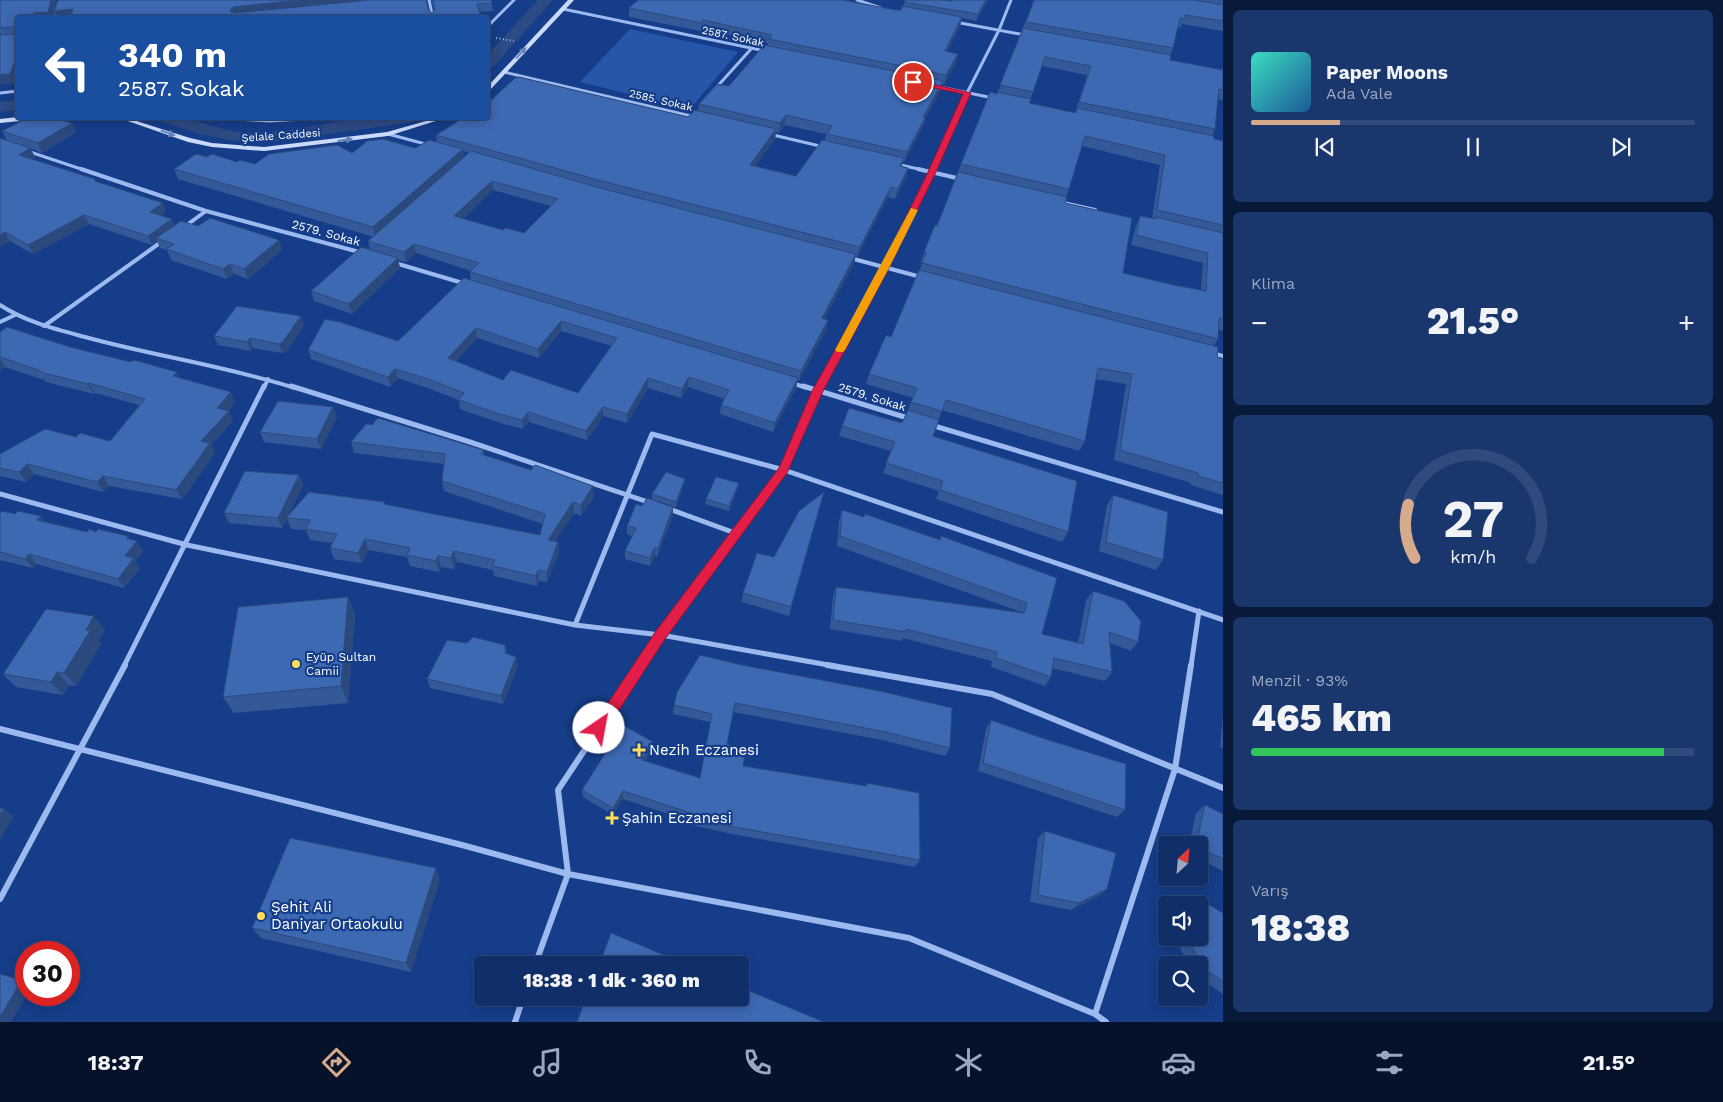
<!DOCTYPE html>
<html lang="tr">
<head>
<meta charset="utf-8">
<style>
	:root { --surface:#102e67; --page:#19366d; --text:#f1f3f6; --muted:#9ca8c0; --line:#304a7b; --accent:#d6ab8b }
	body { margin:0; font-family:"Work Sans",sans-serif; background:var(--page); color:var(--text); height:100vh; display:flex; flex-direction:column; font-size:19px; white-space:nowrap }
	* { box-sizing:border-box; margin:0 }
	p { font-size:16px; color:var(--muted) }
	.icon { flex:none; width:28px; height:28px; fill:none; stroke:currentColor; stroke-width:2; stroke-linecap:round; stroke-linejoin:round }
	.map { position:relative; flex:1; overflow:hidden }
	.details { display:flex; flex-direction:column; gap:10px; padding:10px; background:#091939; width:500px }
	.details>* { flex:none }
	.top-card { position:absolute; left:15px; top:15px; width:475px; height:105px; border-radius:5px; box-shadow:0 2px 12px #0003,0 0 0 1px var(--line); background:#1a4fa0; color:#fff; overflow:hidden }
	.needle { width:32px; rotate:26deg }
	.controls { position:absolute; left:1158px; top:836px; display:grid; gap:10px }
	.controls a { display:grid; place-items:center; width:50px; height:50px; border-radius:5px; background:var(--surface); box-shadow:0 2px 12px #0003,0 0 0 1px var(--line); font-size:25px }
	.speed { position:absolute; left:15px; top:941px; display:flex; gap:10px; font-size:25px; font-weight:700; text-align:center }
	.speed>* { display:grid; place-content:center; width:65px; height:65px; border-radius:50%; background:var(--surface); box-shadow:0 2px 12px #0003,0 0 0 1px var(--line); line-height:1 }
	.speed .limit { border:8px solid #d22; background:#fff; color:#111 }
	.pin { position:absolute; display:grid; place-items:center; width:42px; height:42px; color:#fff; margin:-21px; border:2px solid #fff; border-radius:50%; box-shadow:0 1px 5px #0007 }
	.me { position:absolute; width:55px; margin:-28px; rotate:33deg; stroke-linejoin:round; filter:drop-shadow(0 0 4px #0008) }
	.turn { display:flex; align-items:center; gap:18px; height:105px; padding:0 20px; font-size:22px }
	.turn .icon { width:65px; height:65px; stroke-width:2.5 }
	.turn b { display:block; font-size:35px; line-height:42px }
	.big { font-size:38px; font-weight:800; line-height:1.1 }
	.details .card { flex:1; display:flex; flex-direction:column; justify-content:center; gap:8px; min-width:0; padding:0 18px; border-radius:8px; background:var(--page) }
	.details .dial { align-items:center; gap:0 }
	.dial svg { height:130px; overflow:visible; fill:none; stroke:var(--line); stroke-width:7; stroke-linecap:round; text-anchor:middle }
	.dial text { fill:var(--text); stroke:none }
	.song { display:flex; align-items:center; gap:15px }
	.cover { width:60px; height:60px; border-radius:8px; background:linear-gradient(135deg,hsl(170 70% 55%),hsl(210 70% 35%)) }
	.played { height:5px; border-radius:2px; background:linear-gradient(90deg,var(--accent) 20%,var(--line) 20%) }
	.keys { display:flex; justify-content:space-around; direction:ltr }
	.heat { display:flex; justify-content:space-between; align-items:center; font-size:28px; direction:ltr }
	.charge { height:8px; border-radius:4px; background:linear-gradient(90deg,#34c759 93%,var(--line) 0) }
	.trip { position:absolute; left:474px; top:956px; width:275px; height:50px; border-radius:5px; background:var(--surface); box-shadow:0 2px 12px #0003,0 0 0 1px var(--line); font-weight:800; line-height:50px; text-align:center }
	.tabs { display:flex; height:80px; justify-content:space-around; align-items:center; background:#061229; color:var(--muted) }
	.tabs .icon { width:35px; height:35px }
	.tabs .active { color:var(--accent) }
	.tabs b { font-size:22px; color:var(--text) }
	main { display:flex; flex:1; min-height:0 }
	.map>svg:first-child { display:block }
	.green { fill:#2756a8 }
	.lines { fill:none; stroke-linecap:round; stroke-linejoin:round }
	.canal { fill:#2c4a83; fill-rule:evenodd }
	.path { stroke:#9cbaef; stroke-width:2; stroke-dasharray:1 2.5; stroke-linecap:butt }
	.street-far3 { stroke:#9cbaef; stroke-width:3 }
	.street-far2 { stroke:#9cbaef; stroke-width:4 }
	.street-far1 { stroke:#9cbaef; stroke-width:5 }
	.street { stroke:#9cbaef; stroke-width:6 }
	.secondary { fill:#c9dafb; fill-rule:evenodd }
	.wall { fill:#345999; fill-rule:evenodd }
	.shaded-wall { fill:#2b497d }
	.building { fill:#3d68b2; stroke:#2b497d; fill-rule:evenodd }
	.oneway { fill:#6684bc }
	.route { fill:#e11d48; stroke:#92132f }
	.slow { fill:#f59e0b }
	.poi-dot { fill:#ffde5a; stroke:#153d89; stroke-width:2 }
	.labels { text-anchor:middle; stroke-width:4.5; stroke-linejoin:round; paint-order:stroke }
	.far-street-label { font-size:11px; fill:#fff; stroke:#153d89 }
	.street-label { font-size:12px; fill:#fff; stroke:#153d89 }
	.poi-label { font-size:12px; fill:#fff; stroke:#153d89; text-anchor:start }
	.near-poi-label { font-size:15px; fill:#fff; stroke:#153d89; text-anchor:start }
</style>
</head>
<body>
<main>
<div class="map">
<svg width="1223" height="1022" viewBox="0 0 1223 1022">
	<rect width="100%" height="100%" fill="#153d89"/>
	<path class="green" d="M630 29 738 52 690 109 580 82Z"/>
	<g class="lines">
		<path class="canal" d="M538 0H553L494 66 488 68V54Z
			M18 100V110L0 112V102Z
			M161 118C188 114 212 129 239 132 298 137 356 110 414 118L412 122 406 123 279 141 239 142 200 134 163 122Z"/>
		<path class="path" d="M496 38 514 41"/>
		<path class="street-far3" d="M429 0 433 18
			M857 0 881 8
			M563 9 765 51
			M54 18 60 0
			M955 22 1025 35
			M488 26 514 0
			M504 72 695 117
			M935 86 993 98
			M715 89 751 49
			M0 93 18 91
			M224 118 269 121 321 118
			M388 134 429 145
			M769 134 824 147
			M27 151 84 170
			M896 164 923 170
			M933 170 967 93 999 30 1011 0"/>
		<path class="street-far2" d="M81 169 206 211 363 253
			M918 169 961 179
			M1059 202 1095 210
			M184 227 206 211
			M850 258 921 277
			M395 263 466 284
			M0 305C26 322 55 329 85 337 154 356 226 366 295 388
			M0 322 15 315
			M44 326 164 240
			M1213 353 1223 356
			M792 383 807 388
			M264 388 268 379
			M820 388 885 268 933 169"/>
		<path class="street-far1" d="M291 386 470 442 651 503
			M803 386 911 419
			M931 425 1223 512
			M0 494 187 545 575 625 661 635 834 666
			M669 509 735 533
			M575 625 652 434 784 470 1223 620
			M124 666 264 386
			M640 666 661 635 784 470 821 386
			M1191 666 1199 611"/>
		<path class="street" d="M827 665 992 694 1223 788
			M0 729 462 845 568 874 909 938 1095 1014 1106 1022
			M0 899 125 665
			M535 965 568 874 558 790 641 665
			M1095 1014 1175 769 1191 665
			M515 1022 523 998"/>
		<path class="secondary" d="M568 0H574L490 90 488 91V86Z
			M18 117 33 118 30 120 0 123V119Z
			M119 118H127L190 138 212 143 264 147 387 132 437 118H445L388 136 264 151 212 147 188 142Z"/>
	</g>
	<path class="wall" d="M0 0H56L52 18H18V73L14 83 0 84Z
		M431 0H491L493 11 479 12 481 18H56L54 11H429L432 13 434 10Z
		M905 0 952 1 988 0 976 21 962 18 960 26 947 52 956 63 944 84H942L941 90 925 118 923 127 904 162H903L902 166 908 168 906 178 895 199 888 197 857 257 855 256 854 264 824 319 828 320 826 330 799 381 797 380 796 388 773 432 720 414 721 405 725 399 688 387 681 398 648 388 627 423 603 416 587 440 529 422 523 429 500 423 460 409 459 400 430 389 398 378 390 387 311 359 308 350 398 341 471 281 470 272 471 271 416 253 406 262 398 260 400 268 352 314 314 301 311 291 370 250 368 241 374 237 178 179 174 169 207 157 255 164 352 153 415 148 437 142 436 135 688 117 698 111 699 104 729 86 768 46V43L702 29 701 31 629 17V8L901 10 903 7ZM785 125 826 134 825 140 796 176 755 166 775 139 776 132 779 133ZM463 151 469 153 464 158ZM493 190 551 206 524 233 503 230 463 219ZM561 331 612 346 578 393 503 380 456 361 477 338 539 358Z
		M1034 0H1223V31L1182 24 1180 28 1177 27 1173 48 1170 55V60L1223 70V100L1218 99 1215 129 1212 136 1214 139 1223 141V331L1218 329V339L1214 346 1217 357 1223 359V495L1191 485V483L1114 460 1126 384 1096 379 1085 441 1079 451 942 410 933 436 1068 532 1062 542 936 499 939 491 883 473 891 451 839 436 842 426 902 423 908 410 913 398 866 384 869 374 891 337 920 270 922 263 921 262 924 252 937 226 961 164 998 92ZM1042 66 1087 75 1075 113 1029 103ZM1082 146 1160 165 1152 219 1140 216 1136 226 1131 245 1203 263 1201 290 1174 285 1123 273 1065 203 1066 196 1069 189Z
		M2 131 76 132 42 153 30 148 35 157 32 159 96 182 166 212 162 215 175 225 198 226 279 240 282 250 248 279 234 274 227 279 171 260 167 250 160 248 157 241 152 245 89 224 33 254 10 241 0 247 7 141Z
		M301 316 304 325 286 352 282 353 253 348 251 351 218 345 214 336Z
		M0 332 70 347 131 362 177 372 179 378 235 402 228 411H229L233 421 211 445 215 453 182 499 109 486 103 492 34 474 26 482 0 476V454L76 437 110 441 139 405 95 393 94 394 46 382 44 380 5 367 0 371Z
		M333 407 337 417 321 449 264 442 260 432Z
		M372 425 484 450V455L594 497 581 516 574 513 555 541 558 542 559 553 547 582 539 581 537 586 494 576 493 570 457 562 454 569 441 567 439 572 410 566 407 557 368 550 362 563 334 559 330 548 332 543 310 540 306 530 291 529 287 519 282 528 229 523 224 513 299 475 303 485 288 516 385 502V505L540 535 543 524 444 491 442 481 444 464 354 453 351 442Z
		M685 479 684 484 676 507 652 499V494Z
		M739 483 738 488 729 511 705 504 706 499Z
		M824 492 789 616 742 602 743 593 774 557Z
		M1113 495 1163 560 1156 570 1099 551 1107 505Z
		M842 510 939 540 1057 578 1042 634 1078 643 1086 600 1093 591 1138 642 1131 651 1110 643 1112 672 1105 681 1052 668 1051 677 1045 686 991 667 992 661 903 638 902 641 830 629 833 596 836 587 1021 613V612L837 546 839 520Z
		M0 513 46 522 87 532 130 539 143 551 135 561 140 568 124 588 36 564 33 568 0 560Z
		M673 516 657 557 655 555 650 566 625 559V551L632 536 627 534V526Z
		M348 597 355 615 348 703 234 713 223 697Z
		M105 630 98 641 101 644 76 686 69 685 63 695 16 687 3 674Z
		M505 645 507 654 516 657 518 666 503 704 430 688 427 679Z
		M700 655 950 748 945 756 882 740 733 712 727 744 743 766 866 786 867 783 920 860 915 867 732 834 692 825 693 822 623 799 613 815 583 797 582 790 652 750 645 762 700 778 710 722 673 714 674 705Z
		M1223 715V748L1220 747Z
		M991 720 1125 810 1117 817 978 771 986 729Z
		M1205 805 1223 814V871L1199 859V845H1189L1196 813Z
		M1045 831 1107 889 1099 896 1071 910 1030 902 1038 838Z
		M440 879 411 972 261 938 252 928Z
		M1197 898 1223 913V994L1199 978V965H1188L1176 939V938H1199V905H1187Z"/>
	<path class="shaded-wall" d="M51 0H56L52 18H32L34 13Z
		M300 0H382L236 15 230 11 233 7Z
		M986 0H988L976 21 978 14Z
		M73 9 76 17 56 18 54 11Z
		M962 17 960 26 943 60 945 51Z
		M18 53V73L14 83 0 84V75Z
		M958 54 956 63 944 84 946 75Z
		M943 81 941 90 921 127 923 117Z
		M786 115 785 125 779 133 780 123Z
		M925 118 923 127 904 162 907 152Z
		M72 123 76 132 42 153 38 143Z
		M776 129 775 139 749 175 750 165Z
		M30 148 35 157 24 164 19 155Z
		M463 149 464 159 375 237 373 227Z
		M908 168 906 178 895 199 898 189Z
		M492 181 493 190 455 226 454 216Z
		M891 187 888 197 857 257 860 247Z
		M163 203 166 212 154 221 150 212Z
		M84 215 89 224 33 254 28 245Z
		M172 219 176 228 156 238 157 241 152 245 148 236Z
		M5 232 10 241 0 247V235Z
		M279 240 282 250 248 279 244 269Z
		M414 244 416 253 406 262 404 252Z
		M856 254 854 264 820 328 822 318Z
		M398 258 400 268 352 314 349 304Z
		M230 264 234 274 227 279 223 269Z
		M301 316 304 325 286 352 282 353 279 344Z
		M828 320 826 330 799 381 801 371Z
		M561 321V331L539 358 538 349Z
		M476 328 477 338 450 367 448 358Z
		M250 338 253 348 251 351 247 342Z
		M0 359 5 367 0 371Z
		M395 369 398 378 390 387 388 377Z
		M177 372 181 382 173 376Z
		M689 377 688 387 681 398 682 389Z
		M648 378V388L627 423V414Z
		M798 378 796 388 773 432 775 423Z
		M89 383 95 393 94 394 88 384Z
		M231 392 235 402 221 418 217 408Z
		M333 407 337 417 321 449 317 439Z
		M603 407V416L587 440 586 431Z
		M229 411 233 421 211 445 215 453 182 499 176 490 201 441Z
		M528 412 529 422 523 429 522 420Z
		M27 464 34 474 26 482 19 472Z
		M299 475 303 485 282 528 278 518Z
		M103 476 109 486 103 492 97 482Z
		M685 479 684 484 676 507V502Z
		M739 483 738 488 729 511V506Z
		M593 486 594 497 581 516V505Z
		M573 502 574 513 549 550 548 540Z
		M673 507V516L657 557 658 549Z
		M41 516 48 526 37 520Z
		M128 536 134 545 137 541 143 551 135 561 140 568 124 588 118 579 125 556 126 538Z
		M365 539 368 550 362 563 358 553Z
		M558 542 559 553 547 582V572Z
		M655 547V555L650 566V558Z
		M454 551 457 562 454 569 451 558Z
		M29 554 36 564 33 568 25 559Z
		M438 556 441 567 439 572 436 561Z
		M538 570 539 581 537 586 536 576Z
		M348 597 355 615 348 703 341 686Z
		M94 616 105 630 98 641 101 644 76 686 64 673 86 630Z
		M516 657 518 666 503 704 501 696Z
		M57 672 69 685 63 695 51 682Z
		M653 742 652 750 641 768 642 760Z
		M623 791V799L613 815V808Z
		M4 809 14 816 0 840V816Z
		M436 868 440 879 411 972 406 963Z
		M1107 889 1099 896 1071 910 1079 903Z
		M22 980 26 983V995H27L11 1022H0V1017Z"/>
	<path class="building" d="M0 0H51L48 12 34 13 32 18H18V31L14 27 0 28Z
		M58 0H300L233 7 230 11 234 13 370 0H426L429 11 432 13 435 9 433 0H491L492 3 477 4 481 18H70L73 9 54 11Z
		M638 0H843L896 10H901L902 6 962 17 945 51 958 54 946 75 769 39 772 35 703 20 702 23 629 8Z
		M905 0H941L952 1 953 0H986L978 14 904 2Z
		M1034 0H1194L1223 5V21L1185 15 1184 19 1180 18 1173 48 1026 22Z
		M1023 28 1171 55 1170 60 1223 70V90L1219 89 1215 129 1079 102 1091 66 1045 57 1033 92 1000 85Z
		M18 31V53L10 74 0 75V35L14 34Z
		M764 45 943 81 923 117 925 118 907 152 827 134 832 126 786 115 780 123 699 104 717 84 729 86Z
		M519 77 688 117 694 110 776 129 750 165 796 176 822 140 904 158 900 166 908 168 898 189 891 187 860 247 602 181 436 135 463 118H488V103L515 78Z
		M990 92 997 94V92L1031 99 1029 103 1076 113 1077 108 1214 136V139L1223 141V225L1157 210 1165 155 1085 136 1069 189 961 164Z
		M27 118H54L72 123 38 143 2 131Z
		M0 138 30 148 19 155 95 179V181L163 203 150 212 172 219 148 236 84 215 28 245 5 232 0 235Z
		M383 139 415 148 429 140 463 149 373 227 174 169 196 154 207 157 212 154 237 162 240 160 255 164 269 154 337 145 352 153 367 141Z
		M471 151 600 188 856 254 822 318 828 320 801 371 470 272 479 263 414 244 404 252 368 241ZM492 181 558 199 524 233 506 228 503 230 454 216Z
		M958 172 1067 197 1065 203 1132 218 1123 273 1174 285 1206 291 1208 253 1136 235 1140 216 1156 219V217L1223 233V319L1219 318 1218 339 922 263 926 253 924 252 935 225 937 226Z
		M210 218 279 240 244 269 230 264 223 269 166 249 174 244 156 238 181 221 198 226Z
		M361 247 398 258 349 304 311 291Z
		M919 270 1218 347 1217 357 1223 359V483L1198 476V473L1120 450 1132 374 1098 368 1085 441 946 400 942 411 911 402 917 388 869 374 886 335 891 337Z
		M464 278 798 378 775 423 721 405 729 390 689 377 682 389 648 378 627 414 603 407 586 431 528 412 522 420 499 414 459 400 464 393 428 379 395 369 388 377 308 350 325 319 340 322 398 341ZM561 321 617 338 578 393 511 370 503 380 448 358 476 328 538 349Z
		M237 306 301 316 282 343 279 344 250 338 247 342 214 336Z
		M7 327 70 347 131 362 134 360 177 372 173 376 231 392 217 408 229 411 201 441 210 443 176 490 103 476 97 482 27 464 19 472 0 468V454L45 429 76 437 80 433 110 441 145 399 89 383 88 384 40 372 41 371 0 357V332Z
		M278 401 333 407 317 439 260 432Z
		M849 408 902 423 908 410 939 420 933 436 1077 481 1068 532 940 490 943 481 886 463 895 442 842 426Z
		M378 418 484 450 481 454 531 470 535 465 593 486 581 505 573 502 548 540 558 542 547 572 538 570 536 576 493 566 495 560 454 551 451 558 438 556 436 561 407 555 410 548 365 539 358 553 330 548 337 534 306 529 310 520 286 518 309 492 385 502 384 504 540 535 545 514 442 481 445 454 351 442 366 424 372 425Z
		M245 471 299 475 278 518 224 513Z
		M666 472 685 479 676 502 652 494Z
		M716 477 739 483 729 506 706 499Z
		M824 492 791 607 743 593 757 553 774 557 799 511Z
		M1113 495 1168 512 1163 560 1106 542Z
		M647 498 673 507 658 549 655 547 650 558 625 551 636 528 627 526 636 504 642 506Z
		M842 510 864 517 865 514 940 540 941 536 1057 578 1042 634 1083 644 1093 591 1124 601 1141 621 1138 642 1109 632 1112 672 1054 658 1051 677 996 658 997 652 906 629V632L833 620 836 587 1024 613 1027 603 840 536Z
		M2 511 15 514 18 511 41 516 37 520 87 532 89 529 96 532 98 529 128 536 126 538 137 541 125 556 134 558 118 579 29 554 25 559 0 552V513Z
		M348 597 341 686 223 697 238 607Z
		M46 609 94 616 86 630 90 631 64 673 57 672 51 682 3 674Z
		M473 637 505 645V653L516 657 501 696 427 679 447 640 467 643Z
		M700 655 742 665 880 691 952 708 950 748 886 732 735 703 727 744 746 748 743 766 867 786V783L919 793 920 860 734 827 693 818 694 814 623 791 613 808 582 790 623 725 653 742 642 760 700 778 712 714 674 705 677 692Z
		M991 720 1042 738 1126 764 1125 810 983 763Z
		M1205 805 1223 814V859L1199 847V845H1196Z
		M0 808 4 809 0 816Z
		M1045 831 1116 853 1107 889 1079 903 1038 895Z
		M290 838 436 868 406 963 252 928Z
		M1197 898 1223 913V981L1202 968 1188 938H1199V905H1195Z
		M611 933 688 965H599Z
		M0 974 22 980 0 1017Z
		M740 987 824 1022H577L586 998H740Z"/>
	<defs><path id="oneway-solid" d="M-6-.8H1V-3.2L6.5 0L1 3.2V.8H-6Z" transform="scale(1.25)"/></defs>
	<g class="oneway">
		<use href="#oneway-solid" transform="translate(521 53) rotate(-48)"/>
		<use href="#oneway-solid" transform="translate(168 133) rotate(19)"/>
		<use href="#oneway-solid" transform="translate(345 140) rotate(-8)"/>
	</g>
	<path class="route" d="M913 80 971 93 936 172 889 268 823 391 787 473 665 639 604 733 599 734 594 733 592 728 594 724 656 631 779 468 812 391 881 268 928 172 963 94 911 83 910 82Z"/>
	<path class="slow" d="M911 208 918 210 889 268 845 350 843 352H837L835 350Z"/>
	<g class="poi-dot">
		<circle cx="296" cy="664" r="5"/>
		<path d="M636.5 742.5h5v5h5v5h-5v5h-5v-5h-5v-5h5z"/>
		<path d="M609.5 810.5h5v5h5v5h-5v5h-5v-5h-5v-5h5z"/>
		<circle cx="261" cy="916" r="5"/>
	</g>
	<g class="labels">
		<g class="far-street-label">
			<text transform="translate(733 36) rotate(12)" y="4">2587. Sokak</text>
			<text transform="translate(661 100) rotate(13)" y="4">2585. Sokak</text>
			<text transform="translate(281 135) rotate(-4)" y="4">Şelale Caddesi</text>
		</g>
		<g class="street-label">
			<text transform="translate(326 233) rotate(15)" y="4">2579. Sokak</text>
			<text transform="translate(872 397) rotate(17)" y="4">2579. Sokak</text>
		</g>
		<g class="poi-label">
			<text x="306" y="661">Eyüp Sultan<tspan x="306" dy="14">Camii</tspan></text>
		</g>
		<g class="near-poi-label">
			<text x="649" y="755">Nezih Eczanesi</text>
			<text x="622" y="823">Şahin Eczanesi</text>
			<text x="271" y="912">Şehit Ali<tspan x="271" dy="17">Daniyar Ortaokulu</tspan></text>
		</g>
	</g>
</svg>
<div class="controls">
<a><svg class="needle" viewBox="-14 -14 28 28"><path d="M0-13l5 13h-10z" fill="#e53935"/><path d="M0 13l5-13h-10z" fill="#9ca8c0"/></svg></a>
<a><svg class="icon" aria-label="sound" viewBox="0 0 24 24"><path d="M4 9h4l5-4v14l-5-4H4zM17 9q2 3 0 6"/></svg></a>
<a><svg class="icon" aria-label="search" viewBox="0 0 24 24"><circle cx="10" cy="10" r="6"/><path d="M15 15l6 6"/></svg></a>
</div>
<div class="speed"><div class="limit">30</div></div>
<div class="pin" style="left:913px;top:82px;background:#d93025"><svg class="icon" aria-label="arrive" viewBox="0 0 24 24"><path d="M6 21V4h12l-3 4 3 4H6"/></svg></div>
<svg class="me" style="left:599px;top:728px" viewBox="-20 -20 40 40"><circle r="19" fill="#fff"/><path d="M0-13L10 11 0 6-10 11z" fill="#e11d48"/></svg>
<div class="trip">18:38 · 1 dk · 360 m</div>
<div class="top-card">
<div class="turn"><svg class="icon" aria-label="left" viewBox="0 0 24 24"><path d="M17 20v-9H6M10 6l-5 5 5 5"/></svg><div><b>340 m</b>2587. Sokak</div></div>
</div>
</div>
<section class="details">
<div class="card">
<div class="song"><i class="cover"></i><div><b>Paper Moons</b><p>Ada Vale</p></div></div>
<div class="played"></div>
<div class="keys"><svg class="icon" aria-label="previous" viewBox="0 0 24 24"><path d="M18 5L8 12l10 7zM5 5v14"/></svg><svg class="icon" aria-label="pause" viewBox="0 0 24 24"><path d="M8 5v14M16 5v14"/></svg><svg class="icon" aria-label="next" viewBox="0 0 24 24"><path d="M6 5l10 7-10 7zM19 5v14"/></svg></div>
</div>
<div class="card"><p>Klima</p>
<div class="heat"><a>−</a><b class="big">21.5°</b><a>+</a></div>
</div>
<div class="card dial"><svg viewBox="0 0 100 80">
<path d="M14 69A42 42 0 1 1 86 69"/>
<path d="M14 69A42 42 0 0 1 10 36" stroke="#d6ab8b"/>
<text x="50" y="56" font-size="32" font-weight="700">27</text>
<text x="50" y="72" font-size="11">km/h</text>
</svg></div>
<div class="card"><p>Menzil · 93%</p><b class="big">465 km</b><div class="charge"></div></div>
<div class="card"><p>Varış</p><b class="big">18:38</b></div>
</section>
</main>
<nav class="tabs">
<b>18:37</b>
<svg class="icon active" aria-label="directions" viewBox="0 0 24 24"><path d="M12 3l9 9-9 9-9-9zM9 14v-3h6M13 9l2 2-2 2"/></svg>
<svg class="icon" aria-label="music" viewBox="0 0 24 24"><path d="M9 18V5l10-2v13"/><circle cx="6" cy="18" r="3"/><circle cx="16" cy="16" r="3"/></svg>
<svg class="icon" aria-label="phone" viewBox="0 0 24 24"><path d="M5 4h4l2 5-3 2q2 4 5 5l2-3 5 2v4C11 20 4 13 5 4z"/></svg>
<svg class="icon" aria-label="climate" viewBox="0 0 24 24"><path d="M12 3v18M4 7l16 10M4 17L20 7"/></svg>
<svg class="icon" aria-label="car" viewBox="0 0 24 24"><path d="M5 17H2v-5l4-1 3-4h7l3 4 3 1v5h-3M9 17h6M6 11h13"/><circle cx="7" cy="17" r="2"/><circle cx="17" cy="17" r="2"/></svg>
<svg class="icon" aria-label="filters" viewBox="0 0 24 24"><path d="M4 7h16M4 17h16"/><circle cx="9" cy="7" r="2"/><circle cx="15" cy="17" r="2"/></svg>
<b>21.5°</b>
</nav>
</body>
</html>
